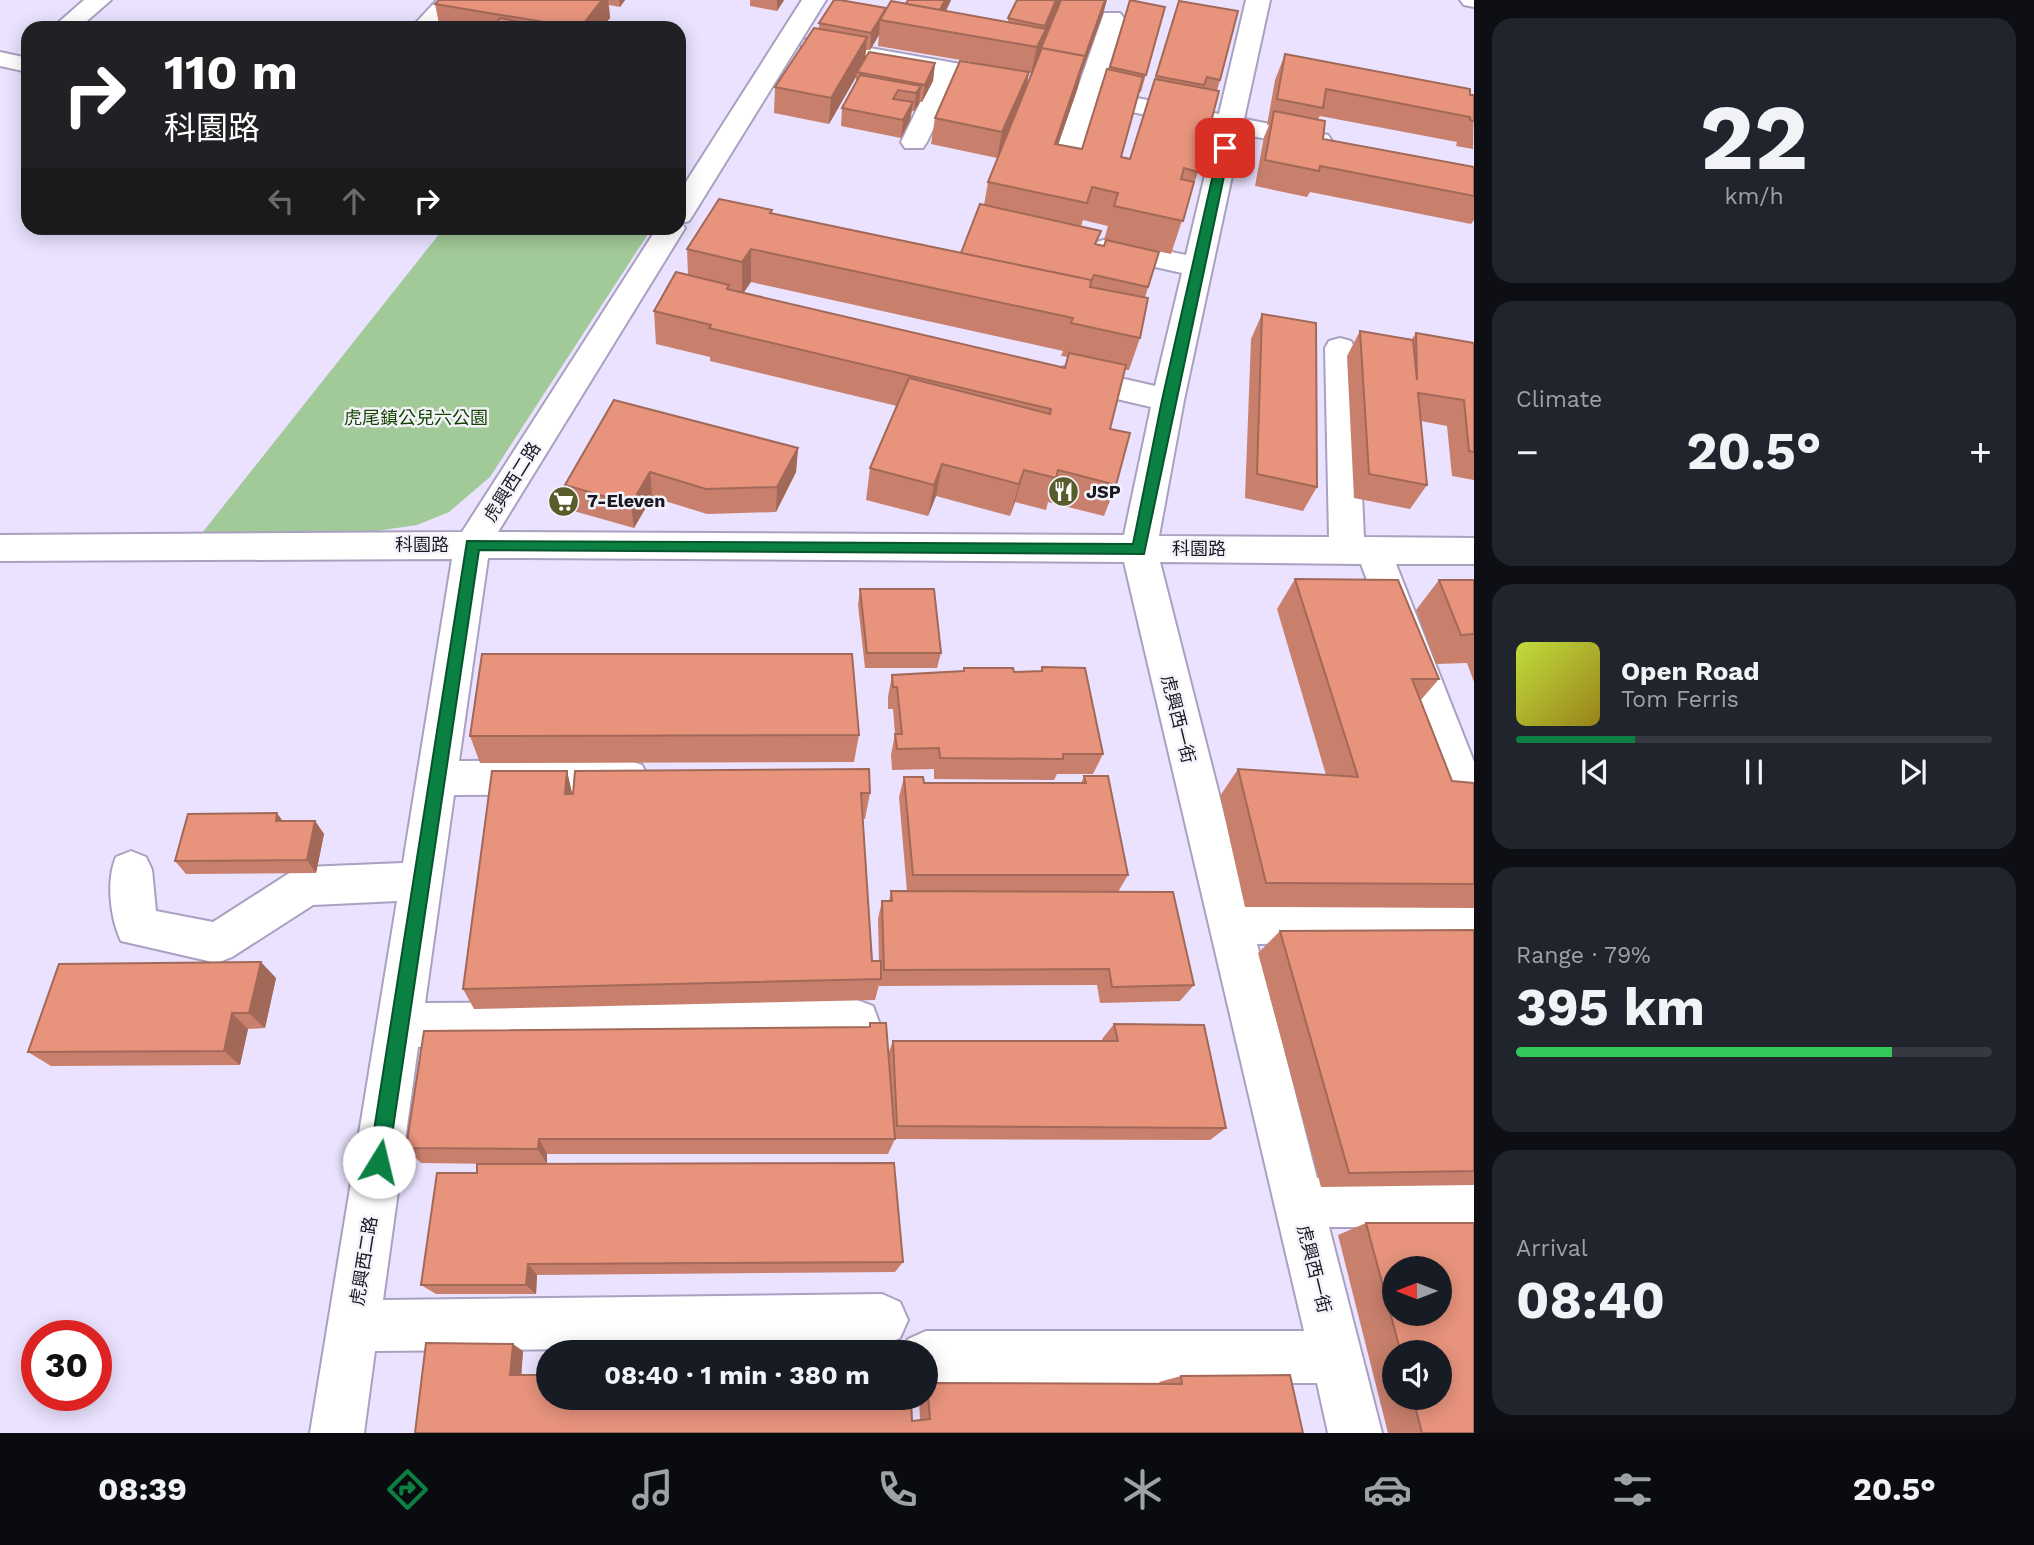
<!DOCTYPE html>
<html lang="en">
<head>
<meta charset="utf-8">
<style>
	:root { --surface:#171b24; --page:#20242c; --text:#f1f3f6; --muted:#9ea1a6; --line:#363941; --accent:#0b8043 }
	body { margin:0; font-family:"Work Sans","Noto Sans TC",sans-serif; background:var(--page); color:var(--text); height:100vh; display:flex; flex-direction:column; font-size:26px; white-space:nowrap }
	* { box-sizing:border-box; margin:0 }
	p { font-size:23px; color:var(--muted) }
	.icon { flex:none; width:38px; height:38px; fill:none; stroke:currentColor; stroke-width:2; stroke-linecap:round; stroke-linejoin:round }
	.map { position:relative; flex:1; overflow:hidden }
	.side { display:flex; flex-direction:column; gap:18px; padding:18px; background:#0d0f14; width:560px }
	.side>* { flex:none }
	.banner { position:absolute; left:21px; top:21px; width:665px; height:214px; border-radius:21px; box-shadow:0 4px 18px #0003; background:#202124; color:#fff; overflow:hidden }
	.needle { width:46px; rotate:270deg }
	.tools { position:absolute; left:1382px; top:1256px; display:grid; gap:14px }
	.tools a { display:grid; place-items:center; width:70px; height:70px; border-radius:50%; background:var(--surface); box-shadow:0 4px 18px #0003; font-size:35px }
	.speed { position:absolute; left:21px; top:1320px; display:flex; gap:14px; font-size:35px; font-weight:700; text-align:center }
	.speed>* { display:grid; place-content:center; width:91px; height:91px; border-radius:50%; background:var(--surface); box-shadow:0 4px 18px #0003; line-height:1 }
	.speed .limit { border:10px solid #d22; background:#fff; color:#111 }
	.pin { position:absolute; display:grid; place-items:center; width:60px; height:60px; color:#fff; margin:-30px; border-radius:14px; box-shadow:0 4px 10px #0006 }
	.me { position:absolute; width:77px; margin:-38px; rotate:9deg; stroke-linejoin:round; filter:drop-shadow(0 0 5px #0008) }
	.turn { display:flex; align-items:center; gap:24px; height:147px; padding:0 28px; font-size:32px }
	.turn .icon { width:91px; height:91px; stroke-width:2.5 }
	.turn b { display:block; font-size:49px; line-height:60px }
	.lanes { display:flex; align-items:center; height:66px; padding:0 28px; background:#0003; justify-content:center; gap:35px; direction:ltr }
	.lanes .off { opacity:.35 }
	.big { font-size:52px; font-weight:700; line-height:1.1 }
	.side .tile { flex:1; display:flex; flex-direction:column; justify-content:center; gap:10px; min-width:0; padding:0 24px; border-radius:21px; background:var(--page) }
	.side .dial { align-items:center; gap:0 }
	.dial b { font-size:91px; line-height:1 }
	.song { display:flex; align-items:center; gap:21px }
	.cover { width:84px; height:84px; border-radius:10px; background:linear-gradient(135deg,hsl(70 70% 55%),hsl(50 70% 35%)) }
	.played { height:7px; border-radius:4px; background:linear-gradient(90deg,var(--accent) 25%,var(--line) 25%) }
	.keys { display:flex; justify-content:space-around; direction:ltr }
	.heat { display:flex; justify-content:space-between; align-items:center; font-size:38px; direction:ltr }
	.charge { height:10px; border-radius:5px; background:linear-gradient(90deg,#34c759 79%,var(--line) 0) }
	.trip { position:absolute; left:536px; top:1340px; width:402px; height:70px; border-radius:35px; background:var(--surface); box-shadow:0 4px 18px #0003; font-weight:700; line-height:70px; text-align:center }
	.tab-bar { display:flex; height:112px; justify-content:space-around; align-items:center; background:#090b0e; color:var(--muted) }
	.tab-bar .icon { width:49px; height:49px }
	.tab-bar .on { color:var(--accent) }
	.tab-bar b { font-size:32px; color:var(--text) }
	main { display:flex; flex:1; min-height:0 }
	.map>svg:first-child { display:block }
	.green { fill:#a2c998 }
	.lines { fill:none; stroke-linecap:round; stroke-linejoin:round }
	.minor-casing { stroke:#aaa0c1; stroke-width:4 }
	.minor { fill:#fff; fill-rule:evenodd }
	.wall { fill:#c87f6c; fill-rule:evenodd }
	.shaded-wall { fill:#a26858 }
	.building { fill:#e8947d; stroke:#a26858; stroke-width:2; fill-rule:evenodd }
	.route { fill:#0b8043; stroke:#07532c; stroke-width:2 }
	.labels { text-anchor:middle; stroke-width:5; stroke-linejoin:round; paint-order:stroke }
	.park-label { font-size:18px; fill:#124600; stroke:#f5f3fa }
	.street-label { font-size:18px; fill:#1a1622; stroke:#f5f3fa }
	.poi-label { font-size:18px; font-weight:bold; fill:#1a1622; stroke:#f5f3fa; text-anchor:start }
</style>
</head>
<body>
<main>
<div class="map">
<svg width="1474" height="1433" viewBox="0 0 1474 1433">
	<rect width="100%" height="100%" fill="#eae2fe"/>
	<path class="green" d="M444 228H649L648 234 490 477 449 512 417 525 376 531 202 533Z"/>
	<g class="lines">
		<defs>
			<path id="minor" d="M84 0H111L79 28H52Z
				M437 0H462L436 28H411Z
				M802 0H826L693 215 689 221 682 223 685 228 498 532 1124 535 1151 407 1057 385 1052 377 1057 369 1068 366 1155 386 1182 273 1097 254 1093 248 1097 242 1107 239 1186 255 1216 129 1097 105 1074 179 1070 185H1050L1046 179 1104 13H1120L1124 18 1101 91 1219 114 1246 0H1270L1244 119 1328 135 1332 141 1328 147 1319 149 1241 134 1184 400 1159 536 1329 537 1325 348 1329 341 1340 338 1351 341 1355 348 1364 537 1474 538V564H1396L1474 762V817L1469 819 1455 813 1449 801 1361 564 1160 562 1247 904 1474 902V942L1257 944 1317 1178 1474 1179V1227H1329L1382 1433H1328L1317 1383H926V1353H902L908 1339 926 1331H1304L1124 562 521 558H488L459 761 628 760 642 765 648 777 642 789 628 794 454 795 425 1003 857 1000 873 1006 879 1022 873 1038 857 1044 418 1047 383 1300 882 1294 900 1302 908 1320 900 1338 882 1346 375 1351 364 1433H310L397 901 313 905 232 957 217 963 121 941C110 918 106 880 116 857L131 851 146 857 152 870 156 911 213 922 291 872 306 867 403 863 452 559 0 561V535L462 532 657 228H679V193Z
				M1460 0H1474V7L1464 5Z
				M813 38 1006 72 1015 75 1019 80 1015 85 1006 88 957 79 927 142 923 148H905L901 142 934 74 804 50 801 45 804 40Z
				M0 52 28 58V72L0 66Z"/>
		</defs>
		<use href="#minor" class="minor-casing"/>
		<use href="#minor" class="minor"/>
	</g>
	<path class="wall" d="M439 0H625L620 7 609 5 610 18 602 28H440L435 4Z
		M750 0H784L777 11 750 6Z
		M908 0H951L946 11 1008 22V18L1103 14 1081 74 1077 90 1058 144 1082 149 1109 70 1130 0 1165 7 1141 92H1139L1121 157 1130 159 1179 1 1220 80 1217 91 1198 172 1171 254 1104 240 1108 226 1083 220 1081 226 1097 245 1148 287 1145 298 1140 338 1129 370H1125L1110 429 1116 485 1104 516 1048 502 1046 510 1015 502 1010 516 936 496 928 516 866 500 870 468 897 406 710 361V357L656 344 654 311 688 275 687 249 772 210V213L961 253 984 205 988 182 997 158 931 144 935 118 972 62 878 46 879 35 870 50H866L865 57 935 63 933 81 922 102H919L914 111H912L910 120 901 138 841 126 842 108 856 82V77L829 124 774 113 775 87 819 28V23L906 4ZM1037 62 1026 89 1029 73H1031ZM751 282 1063 351 1061 356 1068 357 1065 368 743 293Z
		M1285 54 1474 95 1473 149 1456 146 1457 142 1320 116 1318 119 1323 139 1474 167V220L1471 224 1310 192 1307 197 1255 186 1264 137 1269 125H1267L1275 80Z
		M1262 314 1317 487 1303 511 1245 498 1251 339Z
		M1360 331 1412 339 1416 333 1474 343V480L1452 476 1447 426 1421 421 1427 485 1410 509 1354 498 1347 356Z
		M798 448 796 472 776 512 707 514 652 497 634 528 570 510 565 485Z
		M1295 579 1439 679 1420 701 1452 781 1474 783V908L1245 907 1220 796 1238 769 1326 775 1277 609Z
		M1439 580H1474V682L1467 663 1436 664 1416 610Z
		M860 589 941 653 937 668H865L858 605Z
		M1042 667 1103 754 1093 774H1057L1054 780 934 779V769L892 770 891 755 895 734 893 709H888V697L892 675 963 672 964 668 1014 672H1040Z
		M859 735 854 762 480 763 470 736Z
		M567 771 572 794 870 793 865 819H863L872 961H879L878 919 882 901H889L891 891H907L899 797 904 777 924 783H1081L1084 776 1128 875 1118 892 1194 985 1180 1001 1100 1003 1097 985 879 986V985L875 1000 474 1009 463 989Z
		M283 821H315L324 834 316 873 186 874 175 861Z
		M1474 930V1185L1321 1187 1258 953 1280 931Z
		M276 978 265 1028 248 1029 240 1065 51 1066 28 1052Z
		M870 1023 888 1054 893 1041H1103L1102 1039 1114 1024 1226 1128 1210 1140 895 1139 888 1154H547V1164L903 1262 895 1272 537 1275 536 1294H436L421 1285 477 1173 500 1164 421 1163 406 1148 869 1027Z
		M1366 1223H1474V1433H1388L1338 1235ZM1395 1269H1440V1314H1395ZM1395 1353H1440V1398H1395Z
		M523 1351 521 1375 912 1421H920L919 1398H926V1384L927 1383 1160 1384 1159 1382 1181 1376 1303 1433H415Z"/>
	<path class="shaded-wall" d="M602 0H608L610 18 602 28H580Z
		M619 0H625L620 7Z
		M777 0H784L777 11Z
		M945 0H951L935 32 938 15Z
		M1056 0H1061L1041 50 1039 58 1031 73 1037 47 1044 33 1045 26Z
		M1105 0H1107L1103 14 1081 74 1077 90 1047 177 1055 144 1085 56Z
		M886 8 880 20 879 35 870 50 871 33Z
		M867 37 865 62 857 72 856 77 829 124 831 98Z
		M935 63 933 81 922 102 925 85Z
		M1029 72 1024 98 997 158 1002 132Z
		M921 86 919 104 914 111 916 93Z
		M913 102 910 120 901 138 903 120Z
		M751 249V282L742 295V262Z
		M798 448 796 472 776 512 777 487Z
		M942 464 936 496 928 516 934 485Z
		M1024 470 1015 502 1010 516 1019 484Z
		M650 472 652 497 634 528 631 504Z
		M567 771 573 797 565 794Z
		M277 813 287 827 276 821Z
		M315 821 324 834 316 873 307 860Z
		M261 962 276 978 265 1028 249 1013Z
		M232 1013 248 1029 240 1065 224 1051Z
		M539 1139 547 1154V1164L538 1149Z
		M528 1264 537 1275 536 1294 526 1285Z
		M513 1344 523 1351 521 1380 510 1375Z"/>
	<path class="building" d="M439 0H602L580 28 435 4Z
		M834 0H840L886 8 871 33 819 23Z
		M908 0H945L940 10 906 4Z
		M1017 0H1056L1045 26 1008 18Z
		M1061 0H1105L1085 56 1041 48Z
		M1130 0 1165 7 1146 75 1110 67Z
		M891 1 1046 29 1037 47 880 20Z
		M1179 1 1238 11 1220 80 1207 77 1204 85 1156 76Z
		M500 18 552 28H491Z
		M814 28 867 37 831 98 775 87Z
		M1042 48 1085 56 1055 144 1082 149 1107 69 1143 77 1121 157 1130 159 1155 79 1219 91 1198 172 1184 168 1181 179 1194 182 1183 221 1114 206 1118 193 1092 187 1087 203 988 182Z
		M869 52 935 63 925 85 857 72Z
		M1285 54 1470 89V95H1474V121L1470 120V117L1326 89 1323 108 1277 99Z
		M960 61 1029 72 1002 132 935 118Z
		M860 75 921 86 916 93 898 90 893 99 913 102 903 120 842 108Z
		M1274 111 1325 121 1323 139 1474 167V196L1320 166 1319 171 1265 160Z
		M719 199 772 210 770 213 1091 280 1090 287 1148 298 1140 338 1071 323 1073 318 751 249 742 262 687 249Z
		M980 204 1101 231 1095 244 1104 246 1106 240 1159 252 1148 287 1094 275 1091 282V280L961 253Z
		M676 272 729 285 727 289 1065 368 1069 353 1126 365 1110 429 1130 433 1116 485 1058 470 1056 478 1024 470 1019 484 942 464 934 485 870 468 909 378 1050 414 1051 409 709 328 711 325 654 311Z
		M1262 314 1316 323 1317 487 1257 474Z
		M1360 331 1413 340 1417 380 1416 333 1474 343V452L1469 451 1464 400 1418 393 1427 485 1369 474Z
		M614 400 798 448 777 487 706 489 650 472 631 504 565 485Z
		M1295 579 1398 580 1439 679H1412L1452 781 1474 783V884L1266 883 1238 769 1358 777Z
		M1439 580H1474V634L1461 635Z
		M860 589H934L941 653H867Z
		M482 654H852L859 735 470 736Z
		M1042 667 1085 668 1103 754H1063V759L940 758 939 748 897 749 895 734H902L897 687H893L892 675 964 671V668H1013L1014 672 1042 671Z
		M869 769 870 793H861L872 961H881V979L463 989 492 771H567L565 794H573L575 771Z
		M1084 776H1108L1128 875H913L904 777H923L924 783H1086Z
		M277 813 276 821H315L307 860 175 861 188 814Z
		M891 891 1173 892 1194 985 1112 987 1109 969 884 970 882 901H892Z
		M1474 930V1171L1349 1173 1280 931Z
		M261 962 249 1013H232L224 1051 28 1052 59 964Z
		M870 1023H886L895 1139H539L538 1149 406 1148 424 1031 870 1027Z
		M1114 1024 1204 1025 1226 1128 897 1126 893 1041H1118Z
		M894 1163 903 1262 528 1264 526 1285H421L437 1173H477V1164Z
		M1366 1223H1474V1433H1422L1413 1398H1440V1353H1401ZM1395 1269H1440V1314H1395Z
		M426 1343 513 1344 510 1375H548V1398H911L912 1421 930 1419 927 1383 1182 1384 1181 1376 1290 1375 1303 1433H415Z"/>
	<path class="route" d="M1225 144 1230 148 1144 554 479 550 388 1162 386 1169 379 1172 372 1169 369 1162 467 541 1133 544 1162 400 1219 148Z"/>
	<defs>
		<symbol id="restaurant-disc" viewBox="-11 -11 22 22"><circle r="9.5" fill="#585d2b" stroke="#f5f3fa"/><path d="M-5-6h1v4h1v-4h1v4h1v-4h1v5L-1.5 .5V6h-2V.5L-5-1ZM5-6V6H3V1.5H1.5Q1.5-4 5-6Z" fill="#fff"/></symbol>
		<symbol id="supermarket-disc" viewBox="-11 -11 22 22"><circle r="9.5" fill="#585d2b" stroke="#f5f3fa"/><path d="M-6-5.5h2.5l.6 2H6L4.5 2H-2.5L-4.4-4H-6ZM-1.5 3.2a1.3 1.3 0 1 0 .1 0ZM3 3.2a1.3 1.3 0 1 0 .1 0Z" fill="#fff"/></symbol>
	</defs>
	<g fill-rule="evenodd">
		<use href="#restaurant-disc" x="1046" y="474" width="35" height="35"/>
		<use href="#supermarket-disc" x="546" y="484" width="35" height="35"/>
	</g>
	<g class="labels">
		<g class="park-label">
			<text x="416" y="424">虎尾鎮公兒六公園</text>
		</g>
		<g class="street-label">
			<text transform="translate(512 482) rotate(-58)" y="6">虎興西二路</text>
			<text x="422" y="551">科園路</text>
			<text x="1199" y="555">科園路</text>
			<text transform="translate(1178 719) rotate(76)" y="6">虎興西一街</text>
			<text transform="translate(364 1261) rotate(-81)" y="6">虎興西二路</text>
			<text transform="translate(1314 1269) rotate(76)" y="6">虎興西一街</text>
		</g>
		<g class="poi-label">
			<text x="1086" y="498">JSP</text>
			<text x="587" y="507">7-Eleven</text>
		</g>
	</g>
</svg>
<div class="tools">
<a><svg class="needle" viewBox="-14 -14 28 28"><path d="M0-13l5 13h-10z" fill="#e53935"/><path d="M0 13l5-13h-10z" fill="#9ea1a6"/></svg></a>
<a><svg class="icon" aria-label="sound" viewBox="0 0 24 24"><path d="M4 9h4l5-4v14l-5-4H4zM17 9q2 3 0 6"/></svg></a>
</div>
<div class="speed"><div class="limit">30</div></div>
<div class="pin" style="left:1225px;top:148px;background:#d93025"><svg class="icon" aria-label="arrive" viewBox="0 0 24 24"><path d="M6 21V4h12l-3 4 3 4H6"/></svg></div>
<svg class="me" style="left:379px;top:1162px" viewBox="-20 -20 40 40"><circle r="19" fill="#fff"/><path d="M0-13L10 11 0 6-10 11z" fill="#0b8043"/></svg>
<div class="trip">08:40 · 1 min · 380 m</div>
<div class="banner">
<div class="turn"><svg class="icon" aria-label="right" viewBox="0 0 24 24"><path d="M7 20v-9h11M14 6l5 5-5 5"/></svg><div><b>110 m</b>科園路</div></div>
<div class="lanes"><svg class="icon off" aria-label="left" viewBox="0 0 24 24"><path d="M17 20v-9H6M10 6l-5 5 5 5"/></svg><svg class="icon off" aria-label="ahead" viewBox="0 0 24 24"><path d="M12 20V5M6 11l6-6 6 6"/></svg><svg class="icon" aria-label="right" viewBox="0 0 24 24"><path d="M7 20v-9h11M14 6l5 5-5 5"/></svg></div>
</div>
</div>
<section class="side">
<div class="tile dial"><b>22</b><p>km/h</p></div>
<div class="tile"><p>Climate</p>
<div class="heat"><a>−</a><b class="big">20.5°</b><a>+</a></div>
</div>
<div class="tile">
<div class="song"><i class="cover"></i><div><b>Open Road</b><p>Tom Ferris</p></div></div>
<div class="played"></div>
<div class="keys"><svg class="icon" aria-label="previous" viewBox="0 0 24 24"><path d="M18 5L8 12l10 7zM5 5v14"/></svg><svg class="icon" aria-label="pause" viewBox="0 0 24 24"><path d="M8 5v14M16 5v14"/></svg><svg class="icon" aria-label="next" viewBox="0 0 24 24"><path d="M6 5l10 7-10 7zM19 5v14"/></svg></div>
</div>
<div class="tile"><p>Range · 79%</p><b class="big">395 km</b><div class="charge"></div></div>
<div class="tile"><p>Arrival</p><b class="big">08:40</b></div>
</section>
</main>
<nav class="tab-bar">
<b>08:39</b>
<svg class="icon on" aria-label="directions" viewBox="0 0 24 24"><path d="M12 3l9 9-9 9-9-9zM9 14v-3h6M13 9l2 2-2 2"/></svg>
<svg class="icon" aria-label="music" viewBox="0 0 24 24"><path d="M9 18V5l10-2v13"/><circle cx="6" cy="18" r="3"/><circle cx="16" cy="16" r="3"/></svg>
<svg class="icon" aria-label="phone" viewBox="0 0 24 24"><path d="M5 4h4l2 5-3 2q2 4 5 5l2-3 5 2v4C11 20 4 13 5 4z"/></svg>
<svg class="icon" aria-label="climate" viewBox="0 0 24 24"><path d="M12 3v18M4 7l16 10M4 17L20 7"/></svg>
<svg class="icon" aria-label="car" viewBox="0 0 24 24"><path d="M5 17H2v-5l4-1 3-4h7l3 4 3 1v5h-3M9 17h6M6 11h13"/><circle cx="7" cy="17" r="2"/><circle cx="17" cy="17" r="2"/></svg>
<svg class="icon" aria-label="filters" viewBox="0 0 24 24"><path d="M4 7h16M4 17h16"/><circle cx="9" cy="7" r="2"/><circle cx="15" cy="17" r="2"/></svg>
<b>20.5°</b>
</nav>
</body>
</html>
